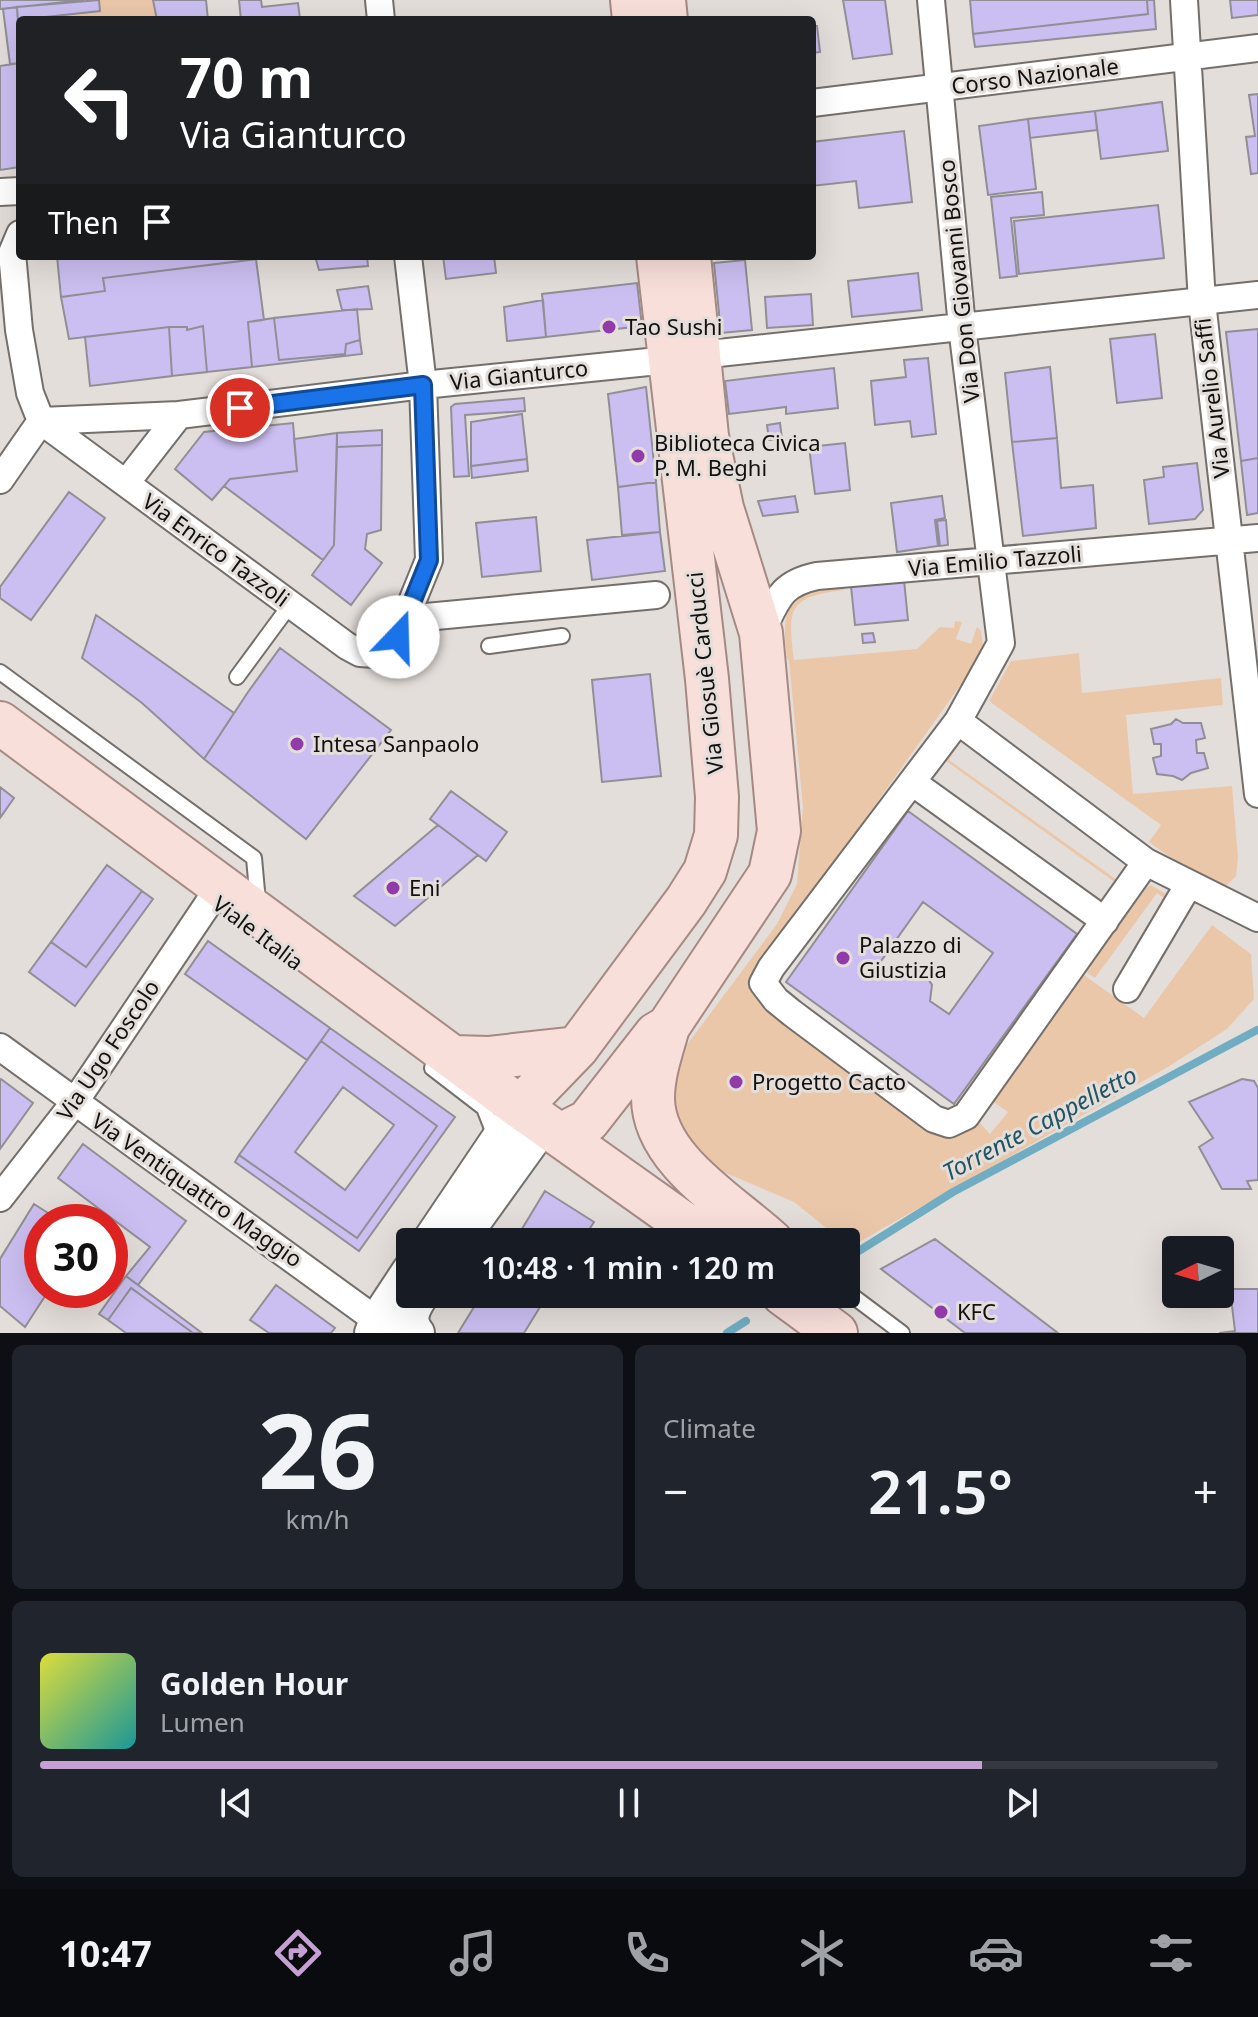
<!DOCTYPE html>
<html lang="en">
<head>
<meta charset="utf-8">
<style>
	:root { --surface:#171b24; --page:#20242c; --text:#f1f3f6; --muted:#9ea1a6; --line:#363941; --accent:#c5a0d3 }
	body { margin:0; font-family:"Noto Sans",sans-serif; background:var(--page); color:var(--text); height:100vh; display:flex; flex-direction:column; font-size:30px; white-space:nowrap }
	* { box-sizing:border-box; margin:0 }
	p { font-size:26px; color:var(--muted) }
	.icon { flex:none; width:44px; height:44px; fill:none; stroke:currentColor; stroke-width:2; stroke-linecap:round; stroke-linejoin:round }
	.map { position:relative; height:1333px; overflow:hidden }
	.panel { display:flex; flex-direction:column; gap:12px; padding:12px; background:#0d0f14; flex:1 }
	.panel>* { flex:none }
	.banner { position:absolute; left:16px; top:16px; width:800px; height:244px; border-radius:8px; box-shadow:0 8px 32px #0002; background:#202124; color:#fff; overflow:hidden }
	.needle { width:52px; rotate:265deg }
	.controls { position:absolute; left:1162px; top:1236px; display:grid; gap:16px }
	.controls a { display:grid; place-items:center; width:72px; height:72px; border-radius:8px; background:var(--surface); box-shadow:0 8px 32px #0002; font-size:40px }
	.speed { position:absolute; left:24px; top:1204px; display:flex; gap:16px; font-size:40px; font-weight:700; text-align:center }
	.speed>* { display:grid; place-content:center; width:104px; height:104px; border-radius:50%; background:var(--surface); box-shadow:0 8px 32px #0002; line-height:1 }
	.speed .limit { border:12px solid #d22; background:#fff; color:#111 }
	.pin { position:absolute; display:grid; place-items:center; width:68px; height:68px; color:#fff; margin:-34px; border:4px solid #fff; border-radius:50%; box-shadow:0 2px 8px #0007 }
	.me { position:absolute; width:88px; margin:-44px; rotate:21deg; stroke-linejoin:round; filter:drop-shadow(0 0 6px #0008) }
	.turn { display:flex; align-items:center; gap:28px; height:168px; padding:0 32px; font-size:36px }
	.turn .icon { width:104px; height:104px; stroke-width:2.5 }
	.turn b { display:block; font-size:56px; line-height:68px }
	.then { display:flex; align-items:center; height:76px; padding:0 32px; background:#0003; gap:16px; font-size:30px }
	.big { font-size:60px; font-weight:600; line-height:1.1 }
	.panel .widget { flex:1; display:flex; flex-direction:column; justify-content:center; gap:12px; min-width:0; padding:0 28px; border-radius:12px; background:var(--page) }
	.panel .dial { align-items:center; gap:0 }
	.dial b { font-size:104px; line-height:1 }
	.song { display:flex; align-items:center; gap:24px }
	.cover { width:96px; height:96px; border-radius:12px; background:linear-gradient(135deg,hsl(60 70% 55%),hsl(180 70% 35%)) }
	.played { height:8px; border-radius:4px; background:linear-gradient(90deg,var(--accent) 80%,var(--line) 80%) }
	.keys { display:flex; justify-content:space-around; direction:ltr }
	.heat { display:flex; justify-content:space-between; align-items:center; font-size:44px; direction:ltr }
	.panel .tiles { flex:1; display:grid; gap:12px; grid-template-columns:1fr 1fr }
	.widget:last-child { grid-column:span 2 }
	.trip { position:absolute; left:396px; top:1228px; width:464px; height:80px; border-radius:8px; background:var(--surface); box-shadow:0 8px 32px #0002; font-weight:600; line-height:80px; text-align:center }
	.tab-bar { display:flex; height:128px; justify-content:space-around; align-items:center; background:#090b0e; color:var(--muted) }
	.tab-bar .icon { width:56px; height:56px }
	.tab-bar .on { color:var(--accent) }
	.tab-bar b { font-size:36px; color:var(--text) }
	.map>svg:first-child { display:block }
	.green { fill:#ebc7aa }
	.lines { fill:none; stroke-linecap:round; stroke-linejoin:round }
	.stream { stroke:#70adc2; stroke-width:8 }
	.building { fill:#cbbff1; stroke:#908f95; stroke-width:2; fill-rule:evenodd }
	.service-casing { stroke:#746f6b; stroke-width:18 }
	.minor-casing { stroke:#746f6b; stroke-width:30 }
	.tertiary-casing { stroke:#746f6b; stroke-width:38 }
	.primary-casing { stroke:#a58983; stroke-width:46 }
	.service { stroke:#fff; stroke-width:14 }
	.minor { stroke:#fff; stroke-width:26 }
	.tertiary { stroke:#fff; stroke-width:34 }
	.primary { stroke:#f8dfda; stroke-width:42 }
	.route-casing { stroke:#114b97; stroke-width:20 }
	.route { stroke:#1a73e8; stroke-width:14 }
	.poi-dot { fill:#903ba9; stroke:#e4deda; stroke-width:3 }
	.labels { text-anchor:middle; stroke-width:6; stroke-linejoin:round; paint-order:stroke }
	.street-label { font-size:22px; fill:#131110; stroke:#e4deda }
	.poi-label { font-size:22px; fill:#131110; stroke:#e4deda; text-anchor:start }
	.water-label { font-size:24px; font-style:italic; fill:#225564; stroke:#e4deda }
</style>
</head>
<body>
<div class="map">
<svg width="1258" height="1333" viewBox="0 0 1258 1333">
	<rect width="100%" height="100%" fill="#e4deda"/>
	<path class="green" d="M99 0H153L157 20H20V33L18 20 100 11Z
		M844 584V590C789 597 787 607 794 660L917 649 940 627 954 628 955 621 962 622 956 639 971 644 977 627 981 631 984 652 754 975 968 1129 978 1121 990 1134 1008 1112 992 1101 1084 975 1144 1018 1212 925 1251 954 1254 999 1227 1029 1168 1067 850 1247 794 1202 707 1165 676 1132 669 1092 680 1054 777 924 797 884 803 807 789 661 787 658C780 601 789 593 844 584Z
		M1079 653 1082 693 1221 678 1223 705 1126 715 1133 794 1232 786 1238 857 1236 876 1226 886 1203 881 1149 842 1161 825 989 701 1011 661Z
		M961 740 949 760 1117 880 1116 883 946 761 935 777 933 772 957 741Z
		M1151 885 1176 900 1174 905 1157 893 1095 978 1086 972 1146 888Z"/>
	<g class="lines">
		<path class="stream" d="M846 1259 953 1192 1257 1030
			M727 1333 746 1321"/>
	</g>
	<path class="building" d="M0 0H84L0 9Z
		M99 0 100 11 18 20 17 7Z
		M153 0H206L208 20H157Z
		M239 0H261L262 7 298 3 300 19 241 20Z
		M843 0H885L892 54 853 59Z
		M970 0H1147L1148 14 973 34Z
		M1147 0H1154L1156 29 975 47 973 34 1148 14Z
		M1230 0H1258V15L1232 18Z
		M17 7 20 63 10 64 3 9Z
		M812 26H817L820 52 812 53Z
		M20 63V167L0 170V66Z
		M1258 94V173L1251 174 1246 137 1255 136 1249 95Z
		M1162 102 1168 151 1101 159 1095 111Z
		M1095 111 1097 130 1030 138 1028 119Z
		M1028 119 1036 189 988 195 979 126Z
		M904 131 912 202 859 208 856 181 812 186V142Z
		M1042 192 1044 215 1011 218 1017 276 1000 278 991 197Z
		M1158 205 1164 258 1019 274 1014 221Z
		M57 256H283L103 278 105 291 61 297Z
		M315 256H367L368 266 319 270Z
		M443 256H494L496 273 446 279Z
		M256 259 264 320 248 322 252 367 207 372 203 326 187 330V327H169L69 339 61 297 105 291 103 278Z
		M745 260 752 330 721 333 714 263Z
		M918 273 922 310 852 317 848 281Z
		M637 283 642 326 546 337 542 294Z
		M368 286 372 309 342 310 337 290Z
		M811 294 813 325 767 328 765 297Z
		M543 300 546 337 507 341 504 307Z
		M357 309 360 340 346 344 345 354 279 360 274 318Z
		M274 318 279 360 345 354 346 344 360 340 362 354 252 367 248 322Z
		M203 326 207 372 172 376 169 327H187V330Z
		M169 327 172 376 90 386 85 337Z
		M1258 329V458L1241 461 1226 332Z
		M1155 334 1162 398 1117 403 1110 339Z
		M928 358 936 434 912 437 910 421 875 425 871 381 906 377 904 360Z
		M1050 367 1057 438 1012 442 1005 373Z
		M834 368 838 408 786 414V407L729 414 725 381Z
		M646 387 656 482 618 487 608 394Z
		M524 398 525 411 465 415 469 476 454 477 451 407 455 404Z
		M522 414 527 459 471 466V422Z
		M293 423 297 471 230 479 212 500 175 469 204 432Z
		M780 423 782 439 769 440 767 425Z
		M382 430V445L337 447V433Z
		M337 433 334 545 323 560 224 486 230 479 297 471 294 439Z
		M1057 438 1061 488 1093 485 1096 528 1023 536 1012 442Z
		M845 443 850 490 815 494 809 447Z
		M382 445 381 530 367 534 365 549 382 563 351 605 312 575 334 545 337 447Z
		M1258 458V513L1247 515 1241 461Z
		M527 459 528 471 472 478 471 466Z
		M1197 463 1203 510 1195 519 1149 524 1144 480 1164 477 1163 467Z
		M656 482 660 532 622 535 618 487Z
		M69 492 105 518 31 620 0 598V587Z
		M795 496 798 512 763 516 758 501Z
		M942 496 945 518 935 520 938 546 897 552 891 503Z
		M536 517 541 571 482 577 476 523Z
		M946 520 948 545 940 546 937 521Z
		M660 532 665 571 592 580 587 540Z
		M904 580 908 620 855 625 851 586Z
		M96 615 234 713 204 759 142 703 82 658Z
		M873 633 875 642 863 643 862 634Z
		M280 648 391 730 306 839 204 759 248 692Z
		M650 674 661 776 602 782 592 680Z
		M1176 719 1183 723H1201L1205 738 1196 740 1197 753H1204L1208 768 1191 773 1182 780 1173 776 1157 774 1153 758 1161 756V744H1154L1151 729 1171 724Z
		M0 787 14 798 0 818Z
		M451 791 507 832 486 861 430 819Z
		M908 811 1077 934 954 1104 786 982ZM923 902 993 953 949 1014 930 1001 932 985 924 972 907 968 894 974 879 964Z
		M438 825 478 855 395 926 354 896Z
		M107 865 142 891 86 967 51 942Z
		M142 891 153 899 75 1006 29 972 51 942 86 967Z
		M208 941 330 1028 307 1060 185 974Z
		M330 1028 455 1117 359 1251 235 1162 239 1155 357 1238 437 1126 321 1041Z
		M321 1041 437 1126 357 1238 239 1155ZM343 1087 394 1125 345 1190 295 1152Z
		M1 1079 33 1103 0 1149V1080Z
		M1242 1079 1254 1081 1258 1088V1180L1247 1181 1251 1189H1222L1199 1147 1213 1138 1189 1102Z
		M83 1144 186 1221 138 1285 126 1276 150 1247 58 1178Z
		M545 1191 594 1222 581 1242H514Z
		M34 1204 62 1222H42V1290H49L25 1327 0 1306V1259Z
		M935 1239 1058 1333H965L881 1269Z
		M126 1276 202 1333H193L131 1288 108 1320 99 1314Z
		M276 1285 335 1328 331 1333H269L250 1320Z
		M131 1288 193 1333H126L108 1320Z
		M1230 1289H1258V1333H1219L1235 1331Z
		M482 1294H548L524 1333H458Z"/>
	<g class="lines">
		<defs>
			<path id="service" d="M489 646 562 636
				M0 672 254 858 258 902
				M237 677 290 605
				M432 1068 484 1108 496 1139
				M820 1296 854 1297 902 1333"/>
			<path id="minor" d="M379 0 381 20
				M931 0 962 327 1001 643 958 721 1146 862 1258 918
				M1184 0 1202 302 1258 794
				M812 103 1258 48
				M0 192 20 191
				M20 234 12 253 19 330 30 393 41 421
				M700 355 1258 295
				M41 421 347 646 360 653 375 654 396 641 429 560 423 385 408 256
				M41 421 179 415 423 385 668 360
				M0 480 41 421
				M126 483 179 415
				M405 619 656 595
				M761 633C777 601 779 584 817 576L1258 538
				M958 721 771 968 763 983 776 1000 792 1013 934 1119 949 1124 966 1116 1146 862
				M912 782 1105 921
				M1127 989 1189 884
				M0 1047 394 1333
				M0 1198 74 1103 212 898"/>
			<path id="tertiary" d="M429 1242 520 1107
				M459 1242 544 1124
				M372 1333 377 1320 410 1270
				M417 1333C406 1320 413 1307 422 1294"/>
			<path id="primary" d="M632 0 634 20
				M664 0 666 20
				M0 723 520 1107 710 1242
				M667 1031C661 1052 653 1075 653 1098 653 1160 731 1204 772 1242
				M454 1057 488 1058 577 1048
				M520 1107 577 1048 686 901 705 871 716 835 717 797 707 679 658 256
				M560 1135 588 1121 656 1034 668 1027 770 874 779 831 761 633 722 508 707 436 689 256
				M783 1294 836 1333"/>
		</defs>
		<use href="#service" class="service-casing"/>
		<use href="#minor" class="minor-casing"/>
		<use href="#tertiary" class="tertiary-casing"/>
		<use href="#primary" class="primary-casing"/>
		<use href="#service" class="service"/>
		<use href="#minor" class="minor"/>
		<use href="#tertiary" class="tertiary"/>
		<use href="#primary" class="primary"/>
	</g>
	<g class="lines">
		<defs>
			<path id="route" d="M240 408 423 385 429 560 398 637"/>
		</defs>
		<use href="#route" class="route-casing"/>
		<use href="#route" class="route"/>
	</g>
	<g class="poi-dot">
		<circle cx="609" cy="327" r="8"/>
		<circle cx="638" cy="456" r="8"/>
		<circle cx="297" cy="744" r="8"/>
		<circle cx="393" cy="888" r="8"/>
		<circle cx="843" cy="958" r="8"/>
		<circle cx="736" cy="1082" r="8"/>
		<circle cx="941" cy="1312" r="8"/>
	</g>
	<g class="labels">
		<g class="street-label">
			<text transform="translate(1035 76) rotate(-7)" y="8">Corso Nazionale</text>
			<text transform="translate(959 281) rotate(-96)" y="8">Via Don Giovanni Bosco</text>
			<text transform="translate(519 375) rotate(-6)" y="8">Via Gianturco</text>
			<text transform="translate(1212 398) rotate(-97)" y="8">Via Aurelio Saffi</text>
			<text transform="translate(216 550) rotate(36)" y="8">Via Enrico Tazzoli</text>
			<text transform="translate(995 561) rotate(-5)" y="8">Via Emilio Tazzoli</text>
			<text transform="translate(705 673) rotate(-96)" y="8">Via Giosuè Carducci</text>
			<text transform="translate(258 933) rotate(37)" y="8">Viale Italia</text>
			<text transform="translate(108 1050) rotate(-56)" y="8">Via Ugo Foscolo</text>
			<text transform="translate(197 1190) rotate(35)" y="8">Via Ventiquattro Maggio</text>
		</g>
		<g class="poi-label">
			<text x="625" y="335">Tao Sushi</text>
			<text x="654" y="451">Biblioteca Civica<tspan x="654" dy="25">P. M. Beghi</tspan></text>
			<text x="313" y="752">Intesa Sanpaolo</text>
			<text x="409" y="896">Eni</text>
			<text x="859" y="953">Palazzo di<tspan x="859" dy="25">Giustizia</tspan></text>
			<text x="752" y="1090">Progetto Cacto</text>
			<text x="957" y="1320">KFC</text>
		</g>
		<g class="water-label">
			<text transform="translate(1040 1124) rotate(-28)" y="8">Torrente Cappelletto</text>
		</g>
	</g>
</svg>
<div class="controls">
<a><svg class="needle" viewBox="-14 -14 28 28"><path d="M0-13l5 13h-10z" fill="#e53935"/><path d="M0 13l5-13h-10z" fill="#9ea1a6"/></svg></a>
</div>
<div class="speed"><div class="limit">30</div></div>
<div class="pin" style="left:240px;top:408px;background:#d93025"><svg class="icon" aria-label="arrive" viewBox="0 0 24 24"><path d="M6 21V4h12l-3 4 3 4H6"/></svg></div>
<svg class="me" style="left:398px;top:637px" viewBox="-20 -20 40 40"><circle r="19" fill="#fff"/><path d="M0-13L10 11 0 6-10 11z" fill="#1a73e8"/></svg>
<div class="trip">10:48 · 1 min · 120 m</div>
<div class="banner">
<div class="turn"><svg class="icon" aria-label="left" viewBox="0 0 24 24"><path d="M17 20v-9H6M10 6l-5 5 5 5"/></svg><div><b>70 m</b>Via Gianturco</div></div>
<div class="then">Then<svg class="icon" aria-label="arrive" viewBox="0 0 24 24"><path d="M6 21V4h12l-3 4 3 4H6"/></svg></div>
</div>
</div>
<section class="panel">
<div class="tiles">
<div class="widget dial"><b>26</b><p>km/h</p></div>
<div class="widget"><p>Climate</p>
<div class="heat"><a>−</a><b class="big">21.5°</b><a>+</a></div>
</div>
<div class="widget">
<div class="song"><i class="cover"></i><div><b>Golden Hour</b><p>Lumen</p></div></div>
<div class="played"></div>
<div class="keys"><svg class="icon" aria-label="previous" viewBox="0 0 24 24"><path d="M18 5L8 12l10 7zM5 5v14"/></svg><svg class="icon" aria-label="pause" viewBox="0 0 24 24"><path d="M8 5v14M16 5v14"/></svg><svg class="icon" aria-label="next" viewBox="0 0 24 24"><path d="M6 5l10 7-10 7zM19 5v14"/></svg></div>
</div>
</div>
</section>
<nav class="tab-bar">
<b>10:47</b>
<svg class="icon on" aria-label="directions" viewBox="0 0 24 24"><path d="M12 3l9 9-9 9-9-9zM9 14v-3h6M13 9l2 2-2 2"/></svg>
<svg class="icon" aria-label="music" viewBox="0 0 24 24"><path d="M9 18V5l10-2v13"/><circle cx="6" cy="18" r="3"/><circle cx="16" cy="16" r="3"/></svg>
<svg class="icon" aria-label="phone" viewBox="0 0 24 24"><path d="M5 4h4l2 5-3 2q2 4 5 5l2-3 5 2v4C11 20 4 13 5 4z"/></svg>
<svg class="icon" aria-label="climate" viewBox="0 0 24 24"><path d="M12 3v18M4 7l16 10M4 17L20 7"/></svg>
<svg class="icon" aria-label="car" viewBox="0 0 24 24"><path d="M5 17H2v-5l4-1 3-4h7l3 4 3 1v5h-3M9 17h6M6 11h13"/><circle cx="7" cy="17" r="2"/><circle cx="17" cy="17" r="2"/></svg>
<svg class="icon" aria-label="filters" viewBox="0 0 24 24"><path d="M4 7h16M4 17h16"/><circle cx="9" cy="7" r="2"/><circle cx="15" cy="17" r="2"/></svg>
</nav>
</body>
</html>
